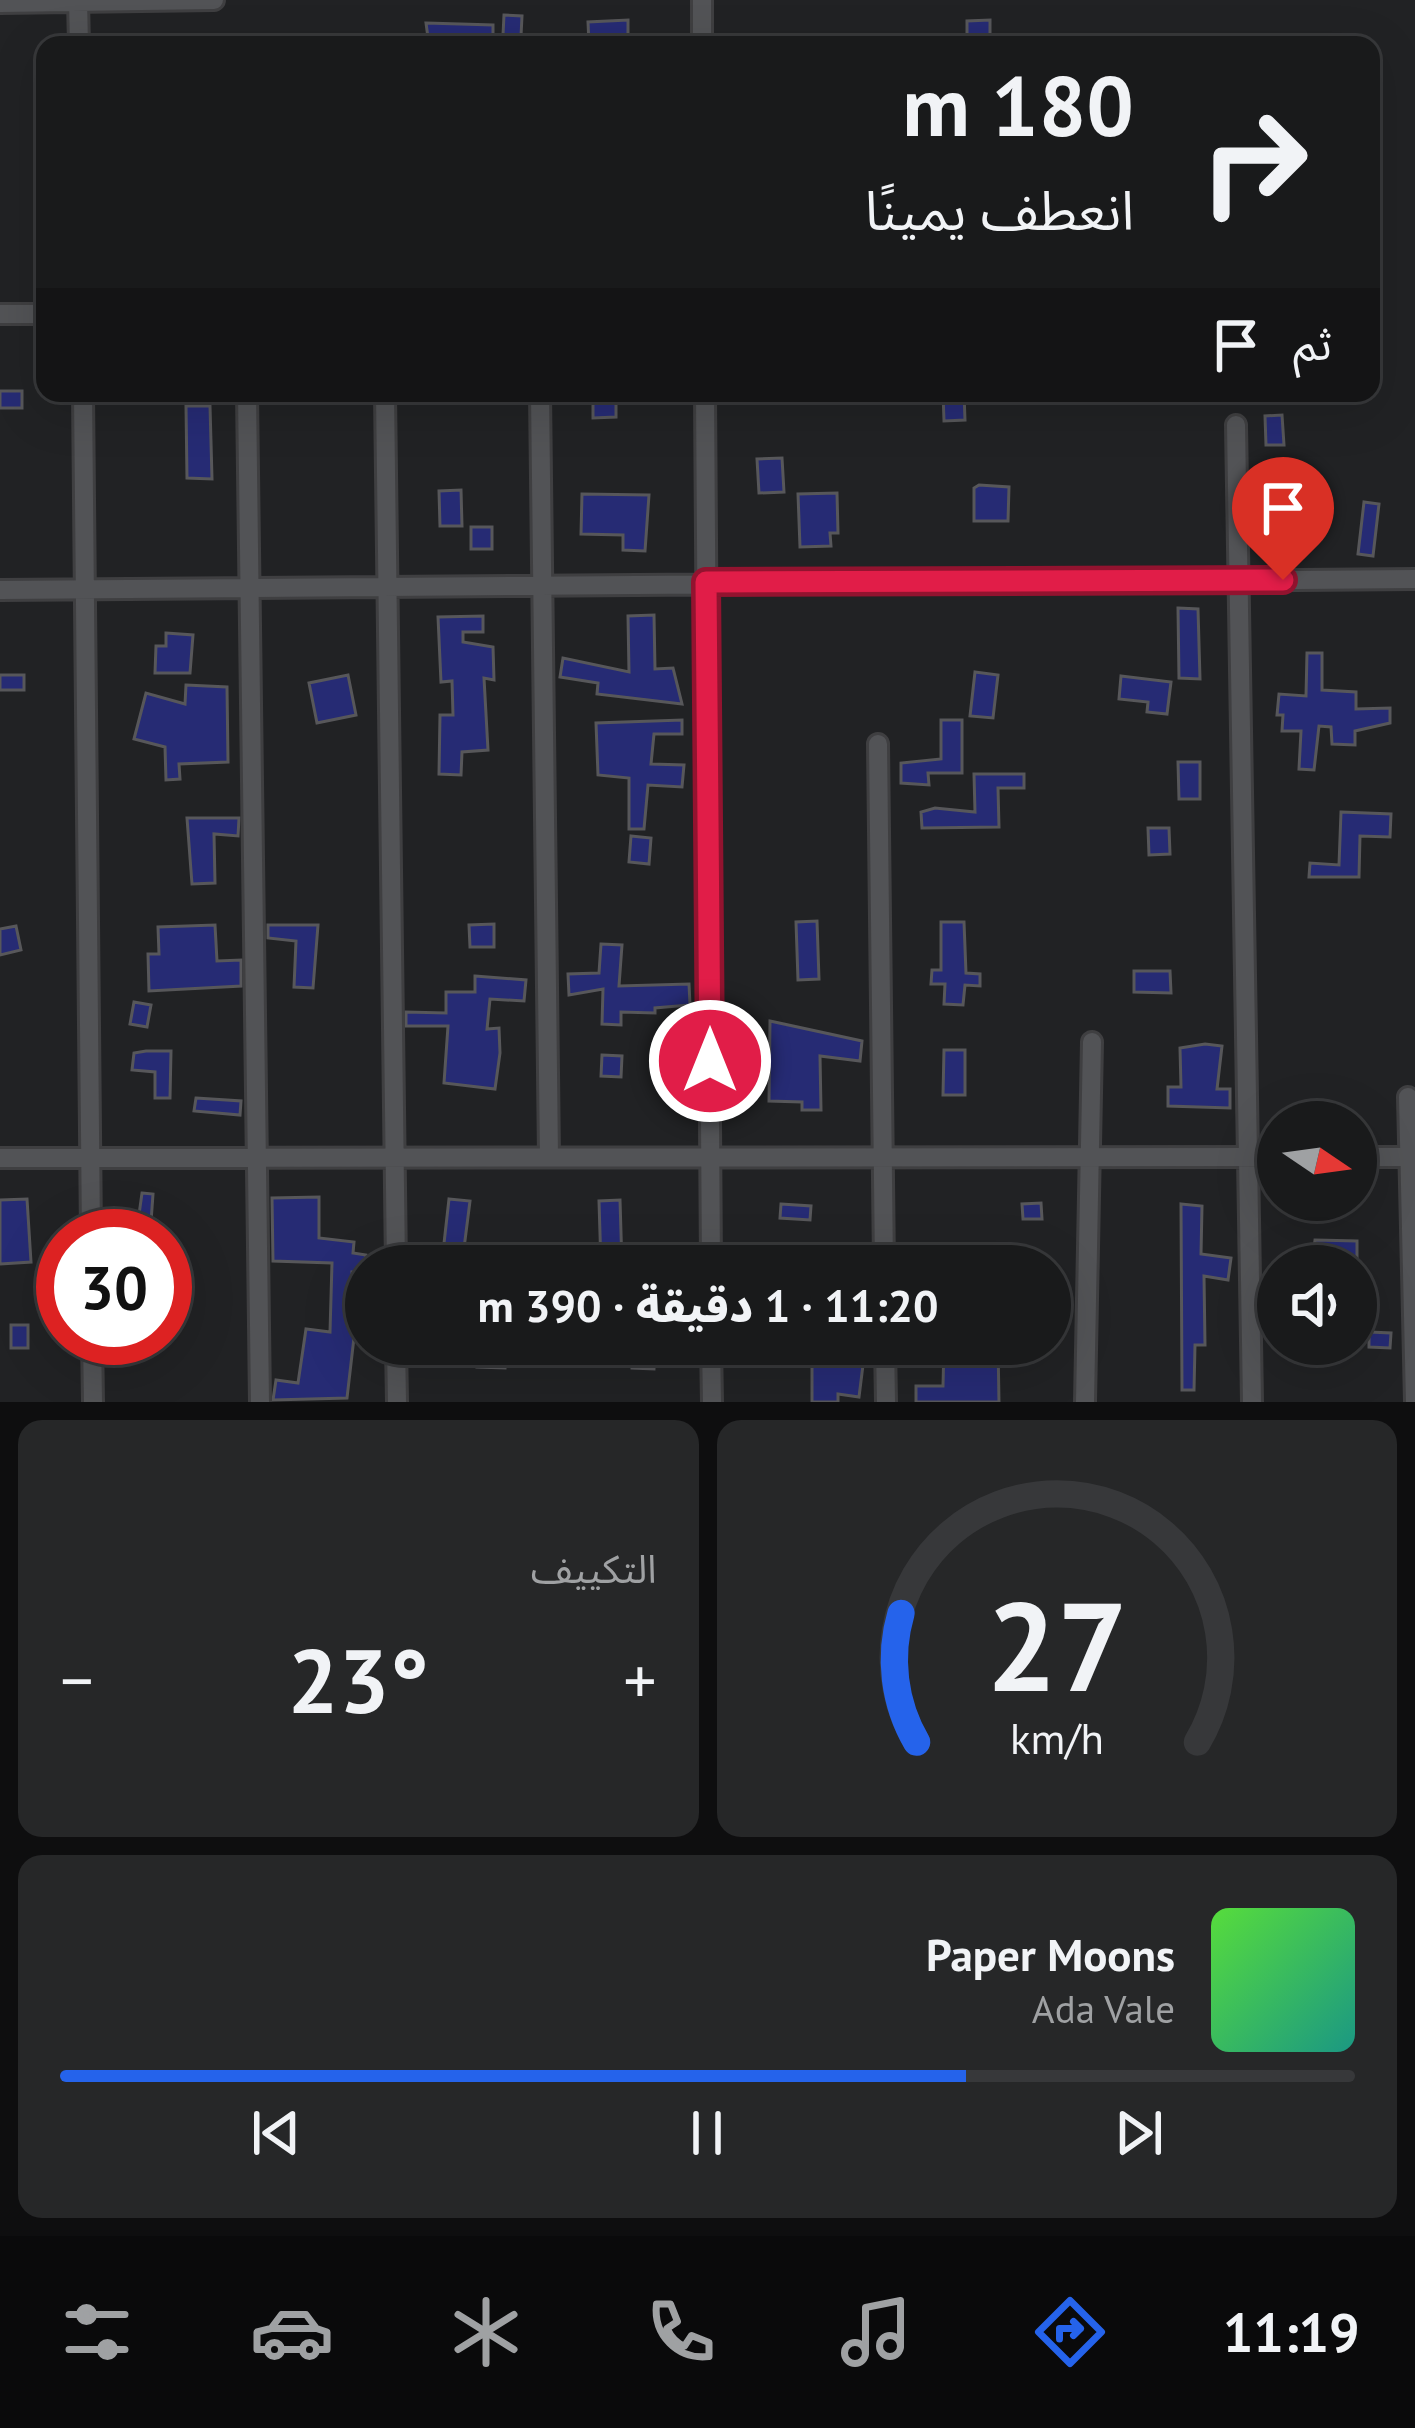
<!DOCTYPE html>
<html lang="ar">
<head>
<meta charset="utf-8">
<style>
	:root { --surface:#191a1b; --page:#262728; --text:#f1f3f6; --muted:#9fa1a3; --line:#37383a; --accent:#2563eb }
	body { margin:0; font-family:"PT Sans","Noto Sans Arabic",sans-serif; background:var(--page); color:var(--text); direction:rtl; height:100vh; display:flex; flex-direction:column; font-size:45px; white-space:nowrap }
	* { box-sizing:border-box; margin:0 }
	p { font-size:39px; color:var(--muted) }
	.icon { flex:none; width:66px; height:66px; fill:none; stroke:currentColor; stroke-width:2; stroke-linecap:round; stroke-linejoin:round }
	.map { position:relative; height:1402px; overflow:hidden; direction:ltr }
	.drawer { display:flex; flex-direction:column; gap:18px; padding:18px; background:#0e0e0f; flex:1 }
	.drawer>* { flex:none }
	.top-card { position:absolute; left:36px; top:36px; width:1344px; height:366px; border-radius:24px; box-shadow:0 12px 48px #0002,0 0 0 3px var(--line); direction:rtl; background:#191a1b; color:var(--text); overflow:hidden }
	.needle { width:78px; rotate:103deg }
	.tools { position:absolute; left:1257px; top:1101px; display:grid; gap:24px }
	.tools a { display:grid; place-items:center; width:120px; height:120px; border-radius:50%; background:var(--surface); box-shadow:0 12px 48px #0002,0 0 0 3px var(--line); font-size:60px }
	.speed { position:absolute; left:36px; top:1209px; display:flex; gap:24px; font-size:60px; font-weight:700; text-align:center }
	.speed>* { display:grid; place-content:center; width:156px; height:156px; border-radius:50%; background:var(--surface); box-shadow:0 12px 48px #0002,0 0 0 3px var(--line); line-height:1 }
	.speed .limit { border:18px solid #d22; background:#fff; color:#111 }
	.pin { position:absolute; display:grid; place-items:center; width:102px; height:102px; color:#fff; margin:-123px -51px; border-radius:50% 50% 50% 0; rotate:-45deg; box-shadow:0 0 12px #0007 }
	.pin .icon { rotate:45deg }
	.me { position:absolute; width:132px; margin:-66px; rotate:0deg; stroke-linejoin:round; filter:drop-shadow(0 0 9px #0008) }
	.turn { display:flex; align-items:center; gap:42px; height:252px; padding:0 48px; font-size:54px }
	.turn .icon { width:156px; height:156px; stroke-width:2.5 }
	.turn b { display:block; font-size:84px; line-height:102px }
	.then { display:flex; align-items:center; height:114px; padding:0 48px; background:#0003; gap:24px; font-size:45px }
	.big { font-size:90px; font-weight:800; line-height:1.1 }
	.drawer .widget { flex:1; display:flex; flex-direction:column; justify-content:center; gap:18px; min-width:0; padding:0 42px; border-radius:24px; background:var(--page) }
	.drawer .dial { align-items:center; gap:0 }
	.dial svg { height:312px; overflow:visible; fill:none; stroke:var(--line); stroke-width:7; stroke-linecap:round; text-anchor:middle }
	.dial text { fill:var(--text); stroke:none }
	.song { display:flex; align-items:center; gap:36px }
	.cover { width:144px; height:144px; border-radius:18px; background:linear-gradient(135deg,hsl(110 70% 55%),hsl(170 70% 35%)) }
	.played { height:12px; border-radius:6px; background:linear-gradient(90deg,var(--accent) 70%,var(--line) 70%) }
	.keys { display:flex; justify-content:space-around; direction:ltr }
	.heat { display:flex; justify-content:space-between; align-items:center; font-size:66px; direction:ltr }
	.drawer .tiles { flex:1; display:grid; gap:18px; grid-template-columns:1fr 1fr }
	.widget:last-child { grid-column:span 2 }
	.trip { position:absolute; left:345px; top:1245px; width:726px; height:120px; border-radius:60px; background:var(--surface); box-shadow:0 12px 48px #0002,0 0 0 3px var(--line); font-weight:800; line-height:120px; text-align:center; direction:rtl }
	.dock { display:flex; height:192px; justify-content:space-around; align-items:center; background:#0a0a0b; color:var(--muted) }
	.dock .icon { width:84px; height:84px }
	.dock .on { color:var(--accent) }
	.dock b { font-size:54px; color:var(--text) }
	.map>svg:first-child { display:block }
	.building { fill:#262b74; stroke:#57575a; stroke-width:3 }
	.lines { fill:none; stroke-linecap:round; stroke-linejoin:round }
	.minor-casing { stroke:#3f3f41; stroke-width:24 }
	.minor { stroke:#525356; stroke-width:18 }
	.route-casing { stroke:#92132f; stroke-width:30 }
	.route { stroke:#e11d48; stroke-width:21 }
</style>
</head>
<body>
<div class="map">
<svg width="1415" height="1402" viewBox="0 0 1415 1402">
	<rect width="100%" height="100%" fill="#212224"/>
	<path class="building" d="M504 15 522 16 521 36 503 35Z
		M628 20V45H589L588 22Z
		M990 20V45H967V21Z
		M426 23 493 25V40L429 45Z
		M0 391H22V408H0Z
		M593 393H616V417L593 418Z
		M943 393H964L965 420 944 421Z
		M186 406H210L212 479 187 478Z
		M1282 415 1284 445H1266L1265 416Z
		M782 458 784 492 759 493 757 459Z
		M979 485 1009 487 1008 521H974V488Z
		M461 490 462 526H440L439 491Z
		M837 493 838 533H830L831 546 800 547 798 494Z
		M582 494 649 495 645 551 623 550V535L581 534Z
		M1307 501 1310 524 1268 532 1263 509Z
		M1364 502 1379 504 1373 556 1358 554Z
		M471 527H492V549H471Z
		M1178 608 1198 609 1200 679 1179 678Z
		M654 615 655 669 673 668 682 704 597 694 598 683 560 677 563 658 629 672 628 616Z
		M483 616V632H463V642L493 647 494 680 484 678 488 750 462 752 461 775 439 774 440 715H453L452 681 441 682 438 617Z
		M166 633 193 635 190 673H155L156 646H166Z
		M1307 653H1322V690L1356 692V709L1390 708V723L1355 731V745L1332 744 1331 727 1319 726 1314 770 1299 769 1301 731H1282L1283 715H1277L1279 694 1306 696Z
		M975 672 998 675 993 718 970 716Z
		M0 675H24V690H0Z
		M348 675 356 715 317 723 309 683Z
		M1121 676 1171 682 1167 714 1147 712 1148 702 1119 699Z
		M186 685 227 687 228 762 179 764 180 779 166 780 165 747 134 739 146 693 185 704Z
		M682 720V734H654L651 764 684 765 682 787 648 785 644 829H629V778L598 775 596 723Z
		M941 720H962V773H928L929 785 901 783V763L941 759Z
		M1178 762H1200V799H1179Z
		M974 774H1024V788H998L999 827 922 828 921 812 935 808 975 812Z
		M1341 812 1391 814 1390 837 1360 836 1359 877H1309L1310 863 1339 865Z
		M187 818H239L238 836 214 834 215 883 192 884Z
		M1148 828H1169L1170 854 1149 855Z
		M631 836 651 838 649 864 629 862Z
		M817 921 819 979 798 980 796 922Z
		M941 922H964L966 973 980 974V986L965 985 963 1005 944 1004 945 984H931L932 970H941Z
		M494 924V947H470L469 925Z
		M215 925 217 961 241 960V986L149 991 148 954H159L158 927Z
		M268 925H318L313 988 294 987 296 941 268 938Z
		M16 926 21 950 0 955V929Z
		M601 944 622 945 619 986 689 984 690 1005 655 1008V1013L621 1012V1025L602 1024 603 989 569 995 568 974 599 973Z
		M1134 971H1170L1171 993 1134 992Z
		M475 976 526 980 524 1001 490 999 487 1029 499 1028 500 1053 495 1089 444 1083 448 1026H406V1012L446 1013V992H475Z
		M134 1002 151 1005 147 1027 130 1024Z
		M770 1021 862 1041 860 1061 820 1056 821 1110H802V1102L769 1101Z
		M1205 1044 1222 1046 1217 1089H1230V1108L1168 1106V1087H1181L1180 1048Z
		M944 1050H965V1095H943Z
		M146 1051H171L170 1098H155V1072L132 1070 134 1053Z
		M602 1055 622 1056 621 1077 601 1076Z
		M196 1098 241 1101 240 1115 194 1111Z
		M142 1193 153 1194 150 1236H136Z
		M319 1197V1238L354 1242 353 1253 366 1255V1272H352L355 1329 347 1398 273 1400 276 1380 298 1383 306 1329 330 1332 332 1263 273 1261 272 1198Z
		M27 1199 31 1262 0 1264V1200Z
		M449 1199 470 1201 462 1264 442 1261Z
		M620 1200 622 1266H601L599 1201Z
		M1041 1203 1042 1219H1023L1022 1204Z
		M781 1204 811 1206 810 1220 780 1218Z
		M1181 1204 1202 1206 1201 1254 1231 1258 1228 1280 1204 1276 1205 1345H1195L1194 1390H1182Z
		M1315 1240 1357 1241V1266H1312Z
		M769 1245H814L812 1263H769Z
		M165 1261H188L187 1302H165Z
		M11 1325H28V1348H11Z
		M1369 1332 1391 1333 1390 1348 1369 1347Z
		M478 1344H505V1368L477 1367Z
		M632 1344H655L654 1369 632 1368Z
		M944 1344H998L999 1402H916V1386H943Z
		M812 1365H863L859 1397 838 1394V1402H812Z"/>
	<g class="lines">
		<defs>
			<path id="minor" d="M78 0 79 45
				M702 0V45
				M0 3 214 0
				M0 314H45
				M83 393 91 1236
				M247 393 260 1402
				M385 393 396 1266
				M540 393 549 1157
				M705 393 711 1266
				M1236 425 1252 1402
				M0 590 1415 579
				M878 744 884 1266
				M1408 1097 1415 1402
				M1356 1157H1415
				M0 1158 1278 1157
				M92 1338 93 1402
				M396 1344 397 1402
				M711 1344 712 1402
				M885 1344 886 1402
				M1085 1402 1092 1042"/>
		</defs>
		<use href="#minor" class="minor-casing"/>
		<use href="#minor" class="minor"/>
	</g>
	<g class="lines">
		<defs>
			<path id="route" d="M710 1061 706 582 1283 580"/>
		</defs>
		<use href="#route" class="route-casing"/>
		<use href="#route" class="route"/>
	</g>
</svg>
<div class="tools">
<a><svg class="needle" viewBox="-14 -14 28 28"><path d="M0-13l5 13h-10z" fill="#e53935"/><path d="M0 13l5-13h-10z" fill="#9fa1a3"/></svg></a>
<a><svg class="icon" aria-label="sound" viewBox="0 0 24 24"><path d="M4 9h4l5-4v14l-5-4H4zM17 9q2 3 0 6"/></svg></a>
</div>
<div class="speed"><div class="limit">30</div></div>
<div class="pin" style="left:1283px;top:580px;background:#d93025"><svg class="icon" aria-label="arrive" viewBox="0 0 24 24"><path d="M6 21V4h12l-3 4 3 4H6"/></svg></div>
<svg class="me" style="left:710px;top:1061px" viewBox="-20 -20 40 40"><circle r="17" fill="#e11d48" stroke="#fff" stroke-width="3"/><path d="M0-11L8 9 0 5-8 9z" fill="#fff"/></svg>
<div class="trip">11:20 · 1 دقيقة · 390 m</div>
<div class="top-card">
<div class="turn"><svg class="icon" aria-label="right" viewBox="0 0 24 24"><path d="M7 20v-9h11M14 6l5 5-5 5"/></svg><div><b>180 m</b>انعطف يمينًا</div></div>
<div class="then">ثم<svg class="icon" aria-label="arrive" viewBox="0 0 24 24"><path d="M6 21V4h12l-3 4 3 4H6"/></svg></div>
</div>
</div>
<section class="drawer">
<div class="tiles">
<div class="widget dial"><svg viewBox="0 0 100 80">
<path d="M14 69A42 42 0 1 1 86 69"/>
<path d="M14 69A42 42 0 0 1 10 36" stroke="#2563eb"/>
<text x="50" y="56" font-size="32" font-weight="700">27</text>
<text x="50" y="72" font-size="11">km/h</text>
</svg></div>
<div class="widget"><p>التكييف</p>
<div class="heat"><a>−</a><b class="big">23°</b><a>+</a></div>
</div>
<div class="widget">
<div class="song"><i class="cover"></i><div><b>Paper Moons</b><p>Ada Vale</p></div></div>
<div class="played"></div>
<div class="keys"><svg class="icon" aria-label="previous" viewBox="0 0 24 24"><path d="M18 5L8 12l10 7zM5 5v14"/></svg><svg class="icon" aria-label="pause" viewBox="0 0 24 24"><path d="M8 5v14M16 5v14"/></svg><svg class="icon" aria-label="next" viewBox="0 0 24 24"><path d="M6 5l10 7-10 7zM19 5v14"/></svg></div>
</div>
</div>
</section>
<nav class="dock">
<b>11:19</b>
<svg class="icon on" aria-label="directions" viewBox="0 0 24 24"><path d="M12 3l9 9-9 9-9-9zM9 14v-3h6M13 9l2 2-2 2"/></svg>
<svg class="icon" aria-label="music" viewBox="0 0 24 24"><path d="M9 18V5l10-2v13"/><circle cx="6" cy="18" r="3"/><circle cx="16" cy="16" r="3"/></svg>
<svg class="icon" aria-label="phone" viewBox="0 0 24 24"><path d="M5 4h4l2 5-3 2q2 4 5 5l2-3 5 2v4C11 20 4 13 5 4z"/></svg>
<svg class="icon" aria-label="climate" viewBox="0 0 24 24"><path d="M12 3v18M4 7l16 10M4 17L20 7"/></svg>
<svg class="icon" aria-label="car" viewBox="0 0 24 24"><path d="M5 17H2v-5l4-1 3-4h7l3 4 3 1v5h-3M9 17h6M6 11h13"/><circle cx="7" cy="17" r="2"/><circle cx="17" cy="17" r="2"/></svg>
<svg class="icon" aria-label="filters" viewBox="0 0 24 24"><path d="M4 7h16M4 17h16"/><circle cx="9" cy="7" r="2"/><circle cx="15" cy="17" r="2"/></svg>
</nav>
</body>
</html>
